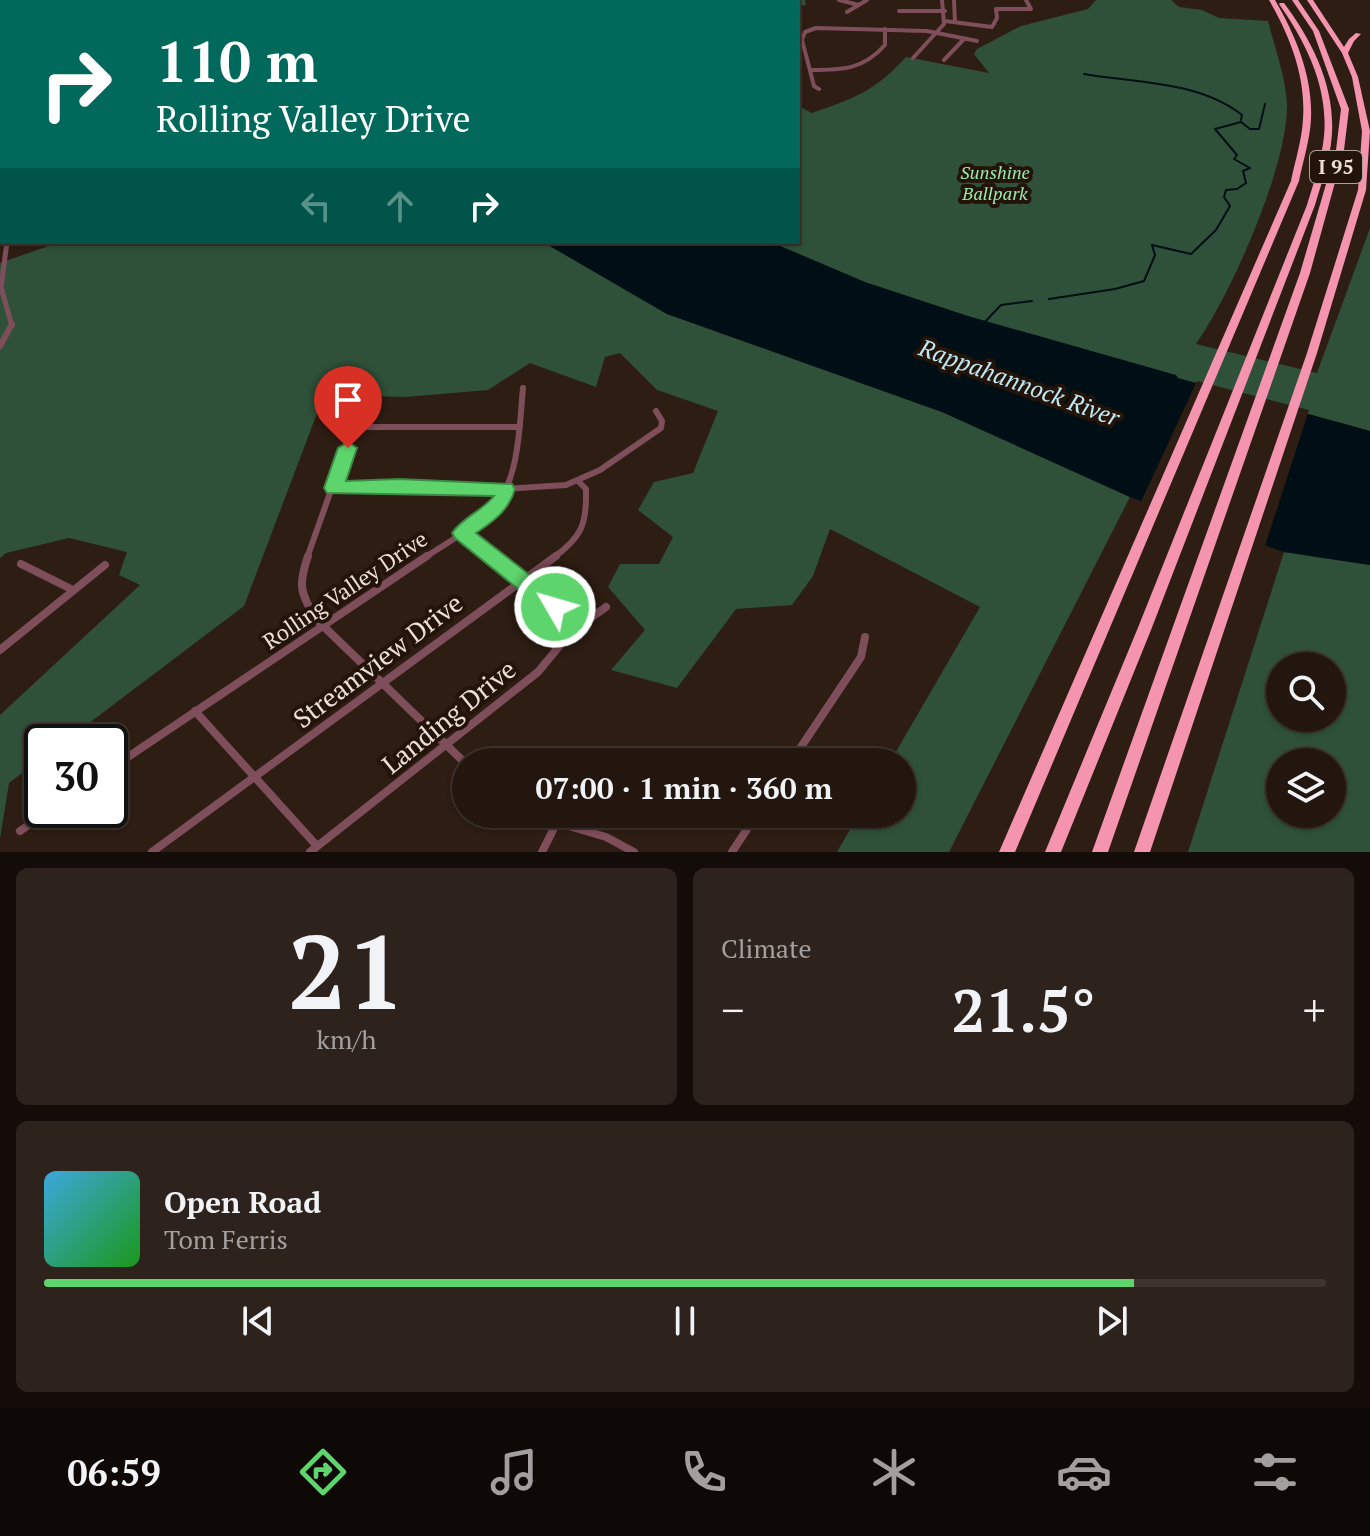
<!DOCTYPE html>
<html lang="en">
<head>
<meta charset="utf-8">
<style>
	:root { --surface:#22160e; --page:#2e231c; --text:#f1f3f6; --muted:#a29f9e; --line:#3f352e; --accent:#5ed56c }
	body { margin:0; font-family:"PT Serif",serif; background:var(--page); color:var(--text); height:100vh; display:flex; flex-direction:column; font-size:30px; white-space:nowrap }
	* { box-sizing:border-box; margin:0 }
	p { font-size:26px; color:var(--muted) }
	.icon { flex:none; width:44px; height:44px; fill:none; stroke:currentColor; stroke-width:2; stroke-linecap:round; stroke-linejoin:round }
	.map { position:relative; height:852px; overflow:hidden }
	.sheet { display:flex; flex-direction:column; gap:16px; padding:16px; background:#130c08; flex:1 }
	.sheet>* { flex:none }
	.guide { position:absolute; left:0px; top:0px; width:800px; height:244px; box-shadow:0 2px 6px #0004,0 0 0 2px var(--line); background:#00695c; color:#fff; overflow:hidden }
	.buttons { position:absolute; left:1266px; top:652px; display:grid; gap:16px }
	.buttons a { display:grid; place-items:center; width:80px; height:80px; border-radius:50%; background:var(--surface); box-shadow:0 2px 6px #0004,0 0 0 2px var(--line); font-size:40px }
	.speed { position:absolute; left:24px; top:724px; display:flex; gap:16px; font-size:40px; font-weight:700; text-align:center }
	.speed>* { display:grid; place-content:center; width:104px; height:104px; border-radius:50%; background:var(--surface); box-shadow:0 2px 6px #0004,0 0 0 2px var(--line); line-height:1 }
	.speed .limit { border:4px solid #111; border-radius:12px; background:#fff; color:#111 }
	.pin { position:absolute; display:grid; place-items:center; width:68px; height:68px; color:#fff; margin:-82px -34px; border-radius:50% 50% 50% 0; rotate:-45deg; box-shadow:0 0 8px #0007 }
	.pin .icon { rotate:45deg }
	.me { position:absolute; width:88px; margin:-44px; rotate:308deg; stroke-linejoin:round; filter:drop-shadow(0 0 6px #0008) }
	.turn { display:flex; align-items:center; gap:28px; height:168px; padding:0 24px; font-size:36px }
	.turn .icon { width:104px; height:104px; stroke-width:2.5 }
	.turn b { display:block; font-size:56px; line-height:68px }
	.lanes { display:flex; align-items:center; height:76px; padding:0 24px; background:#0003; justify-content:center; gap:40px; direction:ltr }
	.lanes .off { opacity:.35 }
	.big { font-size:60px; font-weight:800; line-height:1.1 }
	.sheet .tile { flex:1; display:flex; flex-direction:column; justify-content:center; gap:12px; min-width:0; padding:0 28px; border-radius:12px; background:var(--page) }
	.sheet .dial { align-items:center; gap:0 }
	.dial b { font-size:104px; line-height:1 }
	.song { display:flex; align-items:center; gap:24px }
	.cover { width:96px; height:96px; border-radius:12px; background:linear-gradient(135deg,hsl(200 70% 55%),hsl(120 70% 35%)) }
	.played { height:8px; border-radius:4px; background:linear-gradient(90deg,var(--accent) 85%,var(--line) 85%) }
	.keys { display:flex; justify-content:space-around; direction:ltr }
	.heat { display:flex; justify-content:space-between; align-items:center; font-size:44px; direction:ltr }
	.sheet .tiles { flex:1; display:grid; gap:16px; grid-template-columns:1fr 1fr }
	.tile:last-child { grid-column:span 2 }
	.trip { position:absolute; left:452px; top:748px; width:464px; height:80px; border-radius:40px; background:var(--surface); box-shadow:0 2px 6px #0004,0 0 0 2px var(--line); font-weight:800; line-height:80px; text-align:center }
	.dock { display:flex; height:128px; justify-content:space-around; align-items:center; background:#0e0906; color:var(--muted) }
	.dock .icon { width:56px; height:56px }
	.dock .selected { color:var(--accent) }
	.dock b { font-size:36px; color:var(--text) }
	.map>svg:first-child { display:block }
	.green { fill:#2f5139; fill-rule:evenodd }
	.water { fill:#000f16 }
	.pier { fill:#2d1d12 }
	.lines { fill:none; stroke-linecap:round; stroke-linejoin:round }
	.stream { stroke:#000f16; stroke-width:2 }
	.river { fill:#000f16; fill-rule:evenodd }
	.minor-far3 { stroke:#7f4e5b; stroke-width:4 }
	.minor-far2 { stroke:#7f4e5b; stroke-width:5 }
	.minor-far1 { stroke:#7f4e5b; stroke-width:6 }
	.minor { stroke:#7f4e5b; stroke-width:8 }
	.motorway { fill:#f594ae; fill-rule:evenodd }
	.route { fill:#5ed56c; stroke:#3d8a46; stroke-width:2 }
	.labels { text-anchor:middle; stroke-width:8; stroke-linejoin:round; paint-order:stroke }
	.far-park-label { font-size:18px; font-style:italic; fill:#97edaf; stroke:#231309 }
	.shield { fill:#231309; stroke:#afa29a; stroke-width:2 }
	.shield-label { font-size:20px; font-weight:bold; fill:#ebdfd8 }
	.street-label { font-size:22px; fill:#ebdfd8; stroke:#231309 }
	.water-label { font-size:24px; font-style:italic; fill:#bde8f5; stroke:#231309 }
	.near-street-label { font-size:26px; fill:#ebdfd8; stroke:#231309 }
</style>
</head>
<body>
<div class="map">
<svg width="1370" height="852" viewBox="0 0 1370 852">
	<rect width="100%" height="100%" fill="#2d1d12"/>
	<path class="green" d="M444 0H805L806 5 798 7V2Z
		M1096 0H1171L1179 7 1202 10 1219 18 1268 21C1275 49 1286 77 1287 105 1288 166 1231 294 1196 344L1317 373 1370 228V431L982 324 881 290 762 242H798V106L812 113C855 98 875 91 906 57L989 73 974 54 977 49 1021 26 1088 9Z
		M60 242H543L667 314 942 412 1130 497 949 852H837L859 814H902V762H890L980 607 830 529 813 576 792 605 736 609 677 688 611 670 645 630 608 587 620 564H659L673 537 638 510 654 482 693 473 718 411 657 390 620 353 605 357 596 387 530 363 488 390 406 397 324 395 244 606 64 742H42V758L9 783 0 839V715L140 585 119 575 127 552 69 538 6 553 0 558V263Z
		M1284 552 1370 565V852H1188ZM1280 666H1332V718H1280ZM1280 762H1332V814H1280Z"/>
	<path class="water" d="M543 242H762L880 290 982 324 1370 431V565L1284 552 1130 497 942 412 667 314Z"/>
	<path class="pier" d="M1197 381 1309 410 1264 549 1140 504Z"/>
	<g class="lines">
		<path class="stream" d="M1084 74C1136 83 1199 81 1242 115L1241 120
			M1049 299 1115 289 1144 281 1155 255 1152 245 1191 254 1216 230 1230 206 1224 197 1226 190 1237 189 1246 183 1243 171 1250 168 1234 159 1237 155 1215 129 1241 122 1250 129H1259L1265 104
			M982 325 1001 305 1032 301"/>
		<path class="river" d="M756 242H771L865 282 968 316 1176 375 1178 378 1171 382C1058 352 942 321 833 277 810 268 775 257 756 242Z"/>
		<path class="minor-far3" d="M839 0 859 5
			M954 0 955 22
			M899 11H945
			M847 12 867 0
			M945 21 992 27 997 18 996 9H1031L1026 0
			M913 58 944 24 942 0
			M944 60 964 39
			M810 70C842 70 863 70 885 45V29
			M819 89 814 86 802 40 805 32 816 28 927 31 977 41"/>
		<path class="minor-far2" d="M7 242 1 287 12 326"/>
		<path class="minor-far1" d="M0 346 12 324
			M355 427H520
			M334 488 505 489 566 485 600 470 661 428 662 421 656 411
			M462 533 493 558
			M307 558 364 397
			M424 558C445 544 467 532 486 516 520 488 519 428 523 388
			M553 558C582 537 587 524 586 489L578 481"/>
		<path class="minor" d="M308 556C298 585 300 593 316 619L466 764
			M490 556 579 627
			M21 564 73 590
			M0 650 105 565
			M195 711 317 846
			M791 762 861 657 865 637
			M110 769 427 556
			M528 814 606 837 634 852
			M20 831 50 810
			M152 852 556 556
			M310 852 538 672 571 632 606 607
			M542 852 556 824
			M732 852 757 814"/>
		<path class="motorway" d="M1269 0H1275C1296 36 1313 77 1311 119 1310 140 1303 161 1299 181L1015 852H999L1291 181C1295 161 1302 140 1303 119 1306 77 1290 36 1269 0Z
			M1292 0H1298L1319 31 1349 109 1344 150 1310 273 1108 852H1092L1300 273 1336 150 1341 109 1313 31Z
			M1307 0H1313L1344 47 1349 39 1356 33 1361 34 1354 41 1348 53 1358 77 1370 131 1366 190 1317 353 1150 852H1134L1307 353 1358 190 1362 131 1352 77 1342 53Z
			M1280 3H1284C1314 43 1338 92 1331 144 1328 165 1321 185 1315 205L1151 630 1061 852H1045L1137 630 1307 205C1313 185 1320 165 1323 144 1331 93 1308 45 1279 4Z"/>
	</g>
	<path class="route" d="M348 442 357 448 346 481 399 479 512 484 515 489C509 510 494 521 476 533L563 601 566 607 563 613 555 616 548 613 455 538 452 533C462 518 482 511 494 496L327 493 324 488 338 448Z"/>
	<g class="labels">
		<g class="far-park-label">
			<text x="995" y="179">Sunshine<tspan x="995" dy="21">Ballpark</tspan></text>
		</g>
		<rect class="shield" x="1310" y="151" width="52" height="32" rx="6"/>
		<g class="shield-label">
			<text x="1336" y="174">I 95</text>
		</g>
		<g class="street-label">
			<text transform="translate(345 590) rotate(-34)" y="8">Rolling Valley Drive</text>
		</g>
		<g class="water-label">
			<text transform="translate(1019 383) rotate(20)" y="8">Rappahannock River</text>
		</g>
		<g class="near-street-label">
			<text transform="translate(378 661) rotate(-37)" y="9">Streamview Drive</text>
			<text transform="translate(449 717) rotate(-39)" y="9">Landing Drive</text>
		</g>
	</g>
</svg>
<div class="buttons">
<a><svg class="icon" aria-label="search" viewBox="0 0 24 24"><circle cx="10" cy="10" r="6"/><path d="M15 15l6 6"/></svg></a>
<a><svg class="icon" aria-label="layers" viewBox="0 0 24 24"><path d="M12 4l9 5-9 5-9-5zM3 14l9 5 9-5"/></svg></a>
</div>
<div class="speed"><div class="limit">30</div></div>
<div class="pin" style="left:348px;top:448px;background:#d93025"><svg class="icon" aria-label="arrive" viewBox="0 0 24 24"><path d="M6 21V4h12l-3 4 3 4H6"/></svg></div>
<svg class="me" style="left:555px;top:607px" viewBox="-20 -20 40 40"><circle r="17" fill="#5ed56c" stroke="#fff" stroke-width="3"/><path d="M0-11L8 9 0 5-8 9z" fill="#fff"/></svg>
<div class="trip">07:00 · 1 min · 360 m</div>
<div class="guide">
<div class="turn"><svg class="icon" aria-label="right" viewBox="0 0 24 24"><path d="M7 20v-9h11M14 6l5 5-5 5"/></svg><div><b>110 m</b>Rolling Valley Drive</div></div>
<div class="lanes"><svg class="icon off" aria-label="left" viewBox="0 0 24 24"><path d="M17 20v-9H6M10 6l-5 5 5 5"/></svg><svg class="icon off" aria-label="ahead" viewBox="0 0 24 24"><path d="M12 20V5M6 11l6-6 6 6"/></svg><svg class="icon" aria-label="right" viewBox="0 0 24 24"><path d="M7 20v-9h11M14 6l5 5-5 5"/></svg></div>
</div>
</div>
<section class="sheet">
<div class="tiles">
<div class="tile dial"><b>21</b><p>km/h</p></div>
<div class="tile"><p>Climate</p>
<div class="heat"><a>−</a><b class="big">21.5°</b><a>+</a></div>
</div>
<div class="tile">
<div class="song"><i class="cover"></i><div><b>Open Road</b><p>Tom Ferris</p></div></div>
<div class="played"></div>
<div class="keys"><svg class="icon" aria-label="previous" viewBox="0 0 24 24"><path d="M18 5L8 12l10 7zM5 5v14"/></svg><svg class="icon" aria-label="pause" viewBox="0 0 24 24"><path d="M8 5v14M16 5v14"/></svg><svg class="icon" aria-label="next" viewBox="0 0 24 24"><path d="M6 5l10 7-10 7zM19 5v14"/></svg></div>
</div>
</div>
</section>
<nav class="dock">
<b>06:59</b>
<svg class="icon selected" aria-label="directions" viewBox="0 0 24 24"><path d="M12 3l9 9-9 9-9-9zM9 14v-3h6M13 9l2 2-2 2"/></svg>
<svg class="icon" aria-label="music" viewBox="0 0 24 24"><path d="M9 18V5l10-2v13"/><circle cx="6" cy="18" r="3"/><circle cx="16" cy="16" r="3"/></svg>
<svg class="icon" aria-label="phone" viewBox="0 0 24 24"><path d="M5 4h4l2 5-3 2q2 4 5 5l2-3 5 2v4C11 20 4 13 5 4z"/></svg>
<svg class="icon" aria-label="climate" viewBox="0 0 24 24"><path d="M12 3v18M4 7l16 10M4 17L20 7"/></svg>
<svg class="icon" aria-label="car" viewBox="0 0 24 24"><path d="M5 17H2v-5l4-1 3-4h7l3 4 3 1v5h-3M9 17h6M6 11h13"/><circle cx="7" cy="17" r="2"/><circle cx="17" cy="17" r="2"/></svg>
<svg class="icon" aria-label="filters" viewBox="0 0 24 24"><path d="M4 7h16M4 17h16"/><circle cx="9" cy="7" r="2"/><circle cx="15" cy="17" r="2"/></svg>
</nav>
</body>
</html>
